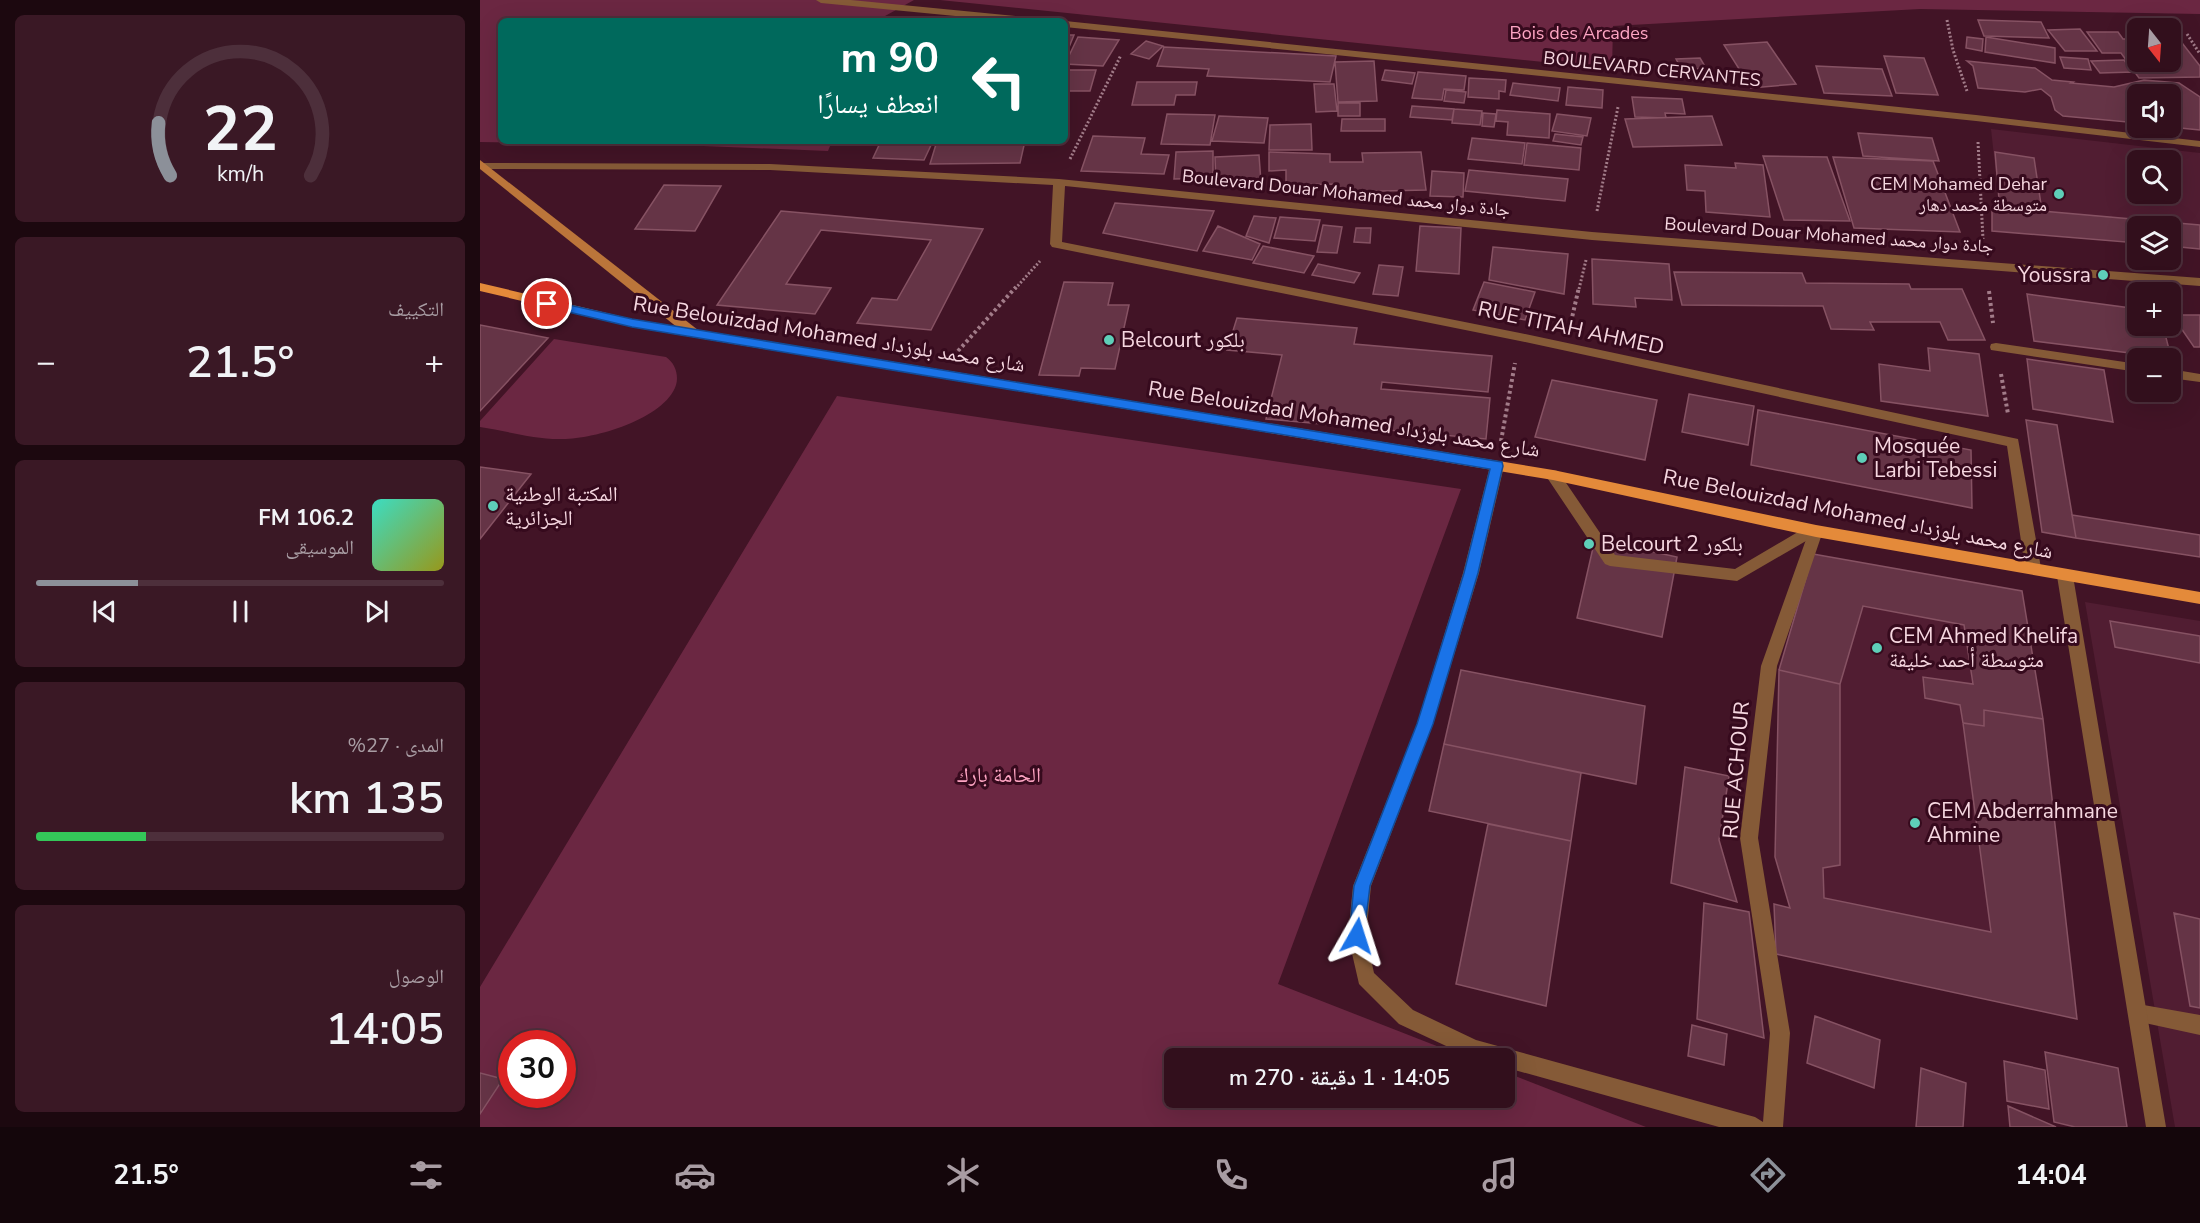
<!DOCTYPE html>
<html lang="ar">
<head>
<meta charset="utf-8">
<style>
	:root { --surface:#320f1c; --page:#3a1825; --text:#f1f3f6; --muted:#a89ca3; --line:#4d2f3b; --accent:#8c9099 }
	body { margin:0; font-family:"Nunito Sans","Noto Naskh Arabic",sans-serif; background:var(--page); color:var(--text); direction:rtl; height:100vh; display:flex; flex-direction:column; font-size:22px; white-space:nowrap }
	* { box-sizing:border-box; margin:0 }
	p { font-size:20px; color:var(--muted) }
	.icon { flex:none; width:33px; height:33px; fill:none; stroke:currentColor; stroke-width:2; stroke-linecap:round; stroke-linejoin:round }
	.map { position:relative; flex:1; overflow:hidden; direction:ltr }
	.side { display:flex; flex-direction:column; gap:15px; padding:15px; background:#1c080f; width:480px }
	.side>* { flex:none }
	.guide { position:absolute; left:18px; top:18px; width:570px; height:126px; border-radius:9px; box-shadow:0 6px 24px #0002,0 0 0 2px var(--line); direction:rtl; background:#00695c; color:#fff; overflow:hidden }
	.needle { width:39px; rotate:163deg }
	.buttons { position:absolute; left:1647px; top:18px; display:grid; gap:12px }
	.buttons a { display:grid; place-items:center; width:54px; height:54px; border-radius:9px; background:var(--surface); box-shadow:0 6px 24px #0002,0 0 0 2px var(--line); font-size:30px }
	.speed { position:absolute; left:18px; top:1030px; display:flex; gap:12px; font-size:30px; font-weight:700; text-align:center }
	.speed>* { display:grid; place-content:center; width:78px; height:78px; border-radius:50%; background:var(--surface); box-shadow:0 6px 24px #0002,0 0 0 2px var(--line); line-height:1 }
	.speed .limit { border:9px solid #d22; background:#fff; color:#111 }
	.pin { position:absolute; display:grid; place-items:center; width:51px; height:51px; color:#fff; margin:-26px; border:3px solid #fff; border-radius:50%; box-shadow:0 2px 6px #0007 }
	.me { position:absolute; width:66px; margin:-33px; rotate:6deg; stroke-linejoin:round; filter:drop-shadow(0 0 4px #0008) }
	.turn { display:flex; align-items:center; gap:21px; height:126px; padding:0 30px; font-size:27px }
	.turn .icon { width:78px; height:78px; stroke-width:2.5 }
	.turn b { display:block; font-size:42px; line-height:51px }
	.big { font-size:45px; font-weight:600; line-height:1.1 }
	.side .card { flex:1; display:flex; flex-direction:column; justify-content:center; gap:9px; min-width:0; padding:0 21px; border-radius:9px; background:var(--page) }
	.side .dial { align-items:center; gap:0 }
	.dial svg { height:156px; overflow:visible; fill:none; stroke:var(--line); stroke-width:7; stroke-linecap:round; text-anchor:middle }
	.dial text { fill:var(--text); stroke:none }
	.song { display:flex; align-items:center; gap:18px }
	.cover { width:72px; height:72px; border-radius:9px; background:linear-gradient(135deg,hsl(170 70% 55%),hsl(60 70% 35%)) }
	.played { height:6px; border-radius:3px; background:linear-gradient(90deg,var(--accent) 25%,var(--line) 25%) }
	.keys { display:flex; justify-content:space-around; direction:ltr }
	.heat { display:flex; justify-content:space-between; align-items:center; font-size:33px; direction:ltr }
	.charge { height:9px; border-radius:4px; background:linear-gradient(90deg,#34c759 27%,var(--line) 0) }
	.trip { position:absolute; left:684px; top:1048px; width:351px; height:60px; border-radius:9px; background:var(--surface); box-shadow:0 6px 24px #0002,0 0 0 2px var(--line); font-weight:600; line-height:60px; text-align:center; direction:rtl }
	.tab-bar { display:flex; height:96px; justify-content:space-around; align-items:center; background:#14060b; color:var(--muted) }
	.tab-bar .icon { width:42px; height:42px }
	.tab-bar .current { color:var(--accent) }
	.tab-bar b { font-size:27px; color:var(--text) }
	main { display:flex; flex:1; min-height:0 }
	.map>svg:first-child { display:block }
	.built { fill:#511d32; fill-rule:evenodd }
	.green { fill:#6b2742; fill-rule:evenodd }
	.building { fill:#653446; stroke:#865263; stroke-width:1.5 }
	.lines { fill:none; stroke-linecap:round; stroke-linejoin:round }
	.path-far1 { stroke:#a27c89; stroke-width:3; stroke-dasharray:2 2; stroke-linecap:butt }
	.path { stroke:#a27c89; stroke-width:4; stroke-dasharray:3 3; stroke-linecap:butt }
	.lane { fill:#855a37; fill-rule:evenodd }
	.street { fill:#855a37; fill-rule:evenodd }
	.secondary { fill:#bb753a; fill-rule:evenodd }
	.primary { fill:#e48a3a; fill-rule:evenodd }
	.route { fill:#1a73e8; stroke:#114b97; stroke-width:1.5 }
	.poi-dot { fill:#5eceb8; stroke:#360a1d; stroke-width:2 }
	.labels { text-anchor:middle; stroke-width:6; stroke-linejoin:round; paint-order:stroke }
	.far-park-label { font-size:18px; fill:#fea5c3; stroke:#360a1d }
	.far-street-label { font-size:18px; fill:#f6d7e0; stroke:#360a1d }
	.far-poi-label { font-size:18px; fill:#f6d7e0; stroke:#360a1d; text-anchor:end }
	.poi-label { font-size:21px; fill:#f6d7e0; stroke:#360a1d; text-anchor:start }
	.street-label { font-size:21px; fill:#f6d7e0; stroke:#360a1d }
	.park-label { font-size:21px; fill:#fea5c3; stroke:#360a1d }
</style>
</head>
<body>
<main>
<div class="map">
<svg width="1720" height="1127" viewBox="0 0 1720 1127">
	<rect width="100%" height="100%" fill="#421426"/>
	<path class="built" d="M1511 129 1720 153V249L1691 246 1690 226H1658L1657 243 1512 231V211H1520ZM1658 160H1690V194H1658Z
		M1333 554 1542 591 1563 719 1597 1019 1296 954 1294 904 1310 908 1295 857 1297 789Z
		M1605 602 1720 621V1127H1695Z"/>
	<path class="green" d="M0 0H434L396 21H21V141H352L348 151 199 145 0 142Z
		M460 0H1720V14L1440 9 1133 26 1132 69Z
		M74 339 186 357C195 363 199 375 196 385 185 419 114 439 83 439 56 440 27 431 0 427V421Z
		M357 396 981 489 798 984 990 1059H694V1098H1024L1025 1072 1166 1127H0V987ZM32 1044H82V1095H32Z"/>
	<path class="building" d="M1498 20 1561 22 1569 38 1504 36Z
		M1600 29 1617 51H1585L1568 30Z
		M1607 32H1638L1643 39H1658V62H1690V39H1699L1720 66V77L1659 78 1641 53H1622Z
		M585 35H594L585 57Z
		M598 37 639 40 623 66 585 64Z
		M1487 37 1503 39 1502 51 1486 48Z
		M1506 37 1575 48V63L1505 52Z
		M666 41 683 46 669 59 651 54Z
		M1287 42 1316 84 1271 88 1244 45Z
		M684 47 856 56 850 82 727 76 729 69 677 66Z
		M1404 56 1444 58 1458 95 1416 93Z
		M1580 57 1608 59 1611 70 1584 68Z
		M1220 58 1226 68 1202 70 1196 59Z
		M1644 60 1653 72 1620 73 1611 61Z
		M894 61 897 101 858 102 855 62Z
		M1487 61 1555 68 1572 80 1593 82 1591 83 1634 87 1664 80 1699 83 1720 97V130L1690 127V94H1658V123L1583 116 1575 110 1571 97 1561 89 1545 92 1498 88 1493 66Z
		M1336 66 1402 69 1412 96 1344 93Z
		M585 70H616L610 91H585Z
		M905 70 935 73 932 84 902 80Z
		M938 72 986 76 984 90 964 89 962 100 932 98Z
		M989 78 1026 80 1025 92 1019 91V99L988 97Z
		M657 82H717L715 95H696L694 105H652Z
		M1033 83 1080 88 1078 101 1030 95Z
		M834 84H854L857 111 836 112Z
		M1088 87 1123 90 1122 108 1086 105Z
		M966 90 986 92 984 103 964 101Z
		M1152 97 1202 99 1205 114 1185 113 1186 118 1155 117Z
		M858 103H880V116H858Z
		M932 106 974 109 972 120 930 117Z
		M974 109 1002 111 1000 125 972 123Z
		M1017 110 1070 114 1069 138 1027 135 1028 122 1016 121Z
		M1003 113 1016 114 1014 127 1002 126Z
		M687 114 735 115 730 145 681 144Z
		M1077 114 1111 118 1107 136 1072 131Z
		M739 116 788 118 784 143 732 141Z
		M1232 116 1242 145 1153 147 1145 119Z
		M862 119H905V131H861Z
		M831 124 832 150H789L790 125Z
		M1378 133 1452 138 1459 161 1383 156Z
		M1075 134 1103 137 1101 145 1073 141Z
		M613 136 665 138 661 154 689 155 684 174 601 171Z
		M992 138 1045 143 1042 164 988 159Z
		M401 141H453L444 160 393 158Z
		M457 141H545L540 163 450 164Z
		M1047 143 1101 148 1099 170 1044 165Z
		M733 151V178L694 179 696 152Z
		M789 152 850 154V162H883L882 153 941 152 946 190 858 192 857 184 806 185V170L789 171Z
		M1515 152 1554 158 1562 211 1720 225V249L1690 246V226H1658V243L1512 231V211H1520Z
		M779 155 781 182 736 184 735 157Z
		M1283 156 1347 157 1370 221 1304 220Z
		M1353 157 1453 161 1480 232 1374 228Z
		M1255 163 1283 165 1290 217 1226 212 1225 191 1207 190 1205 165 1256 168Z
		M989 170 1088 179 1085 201 985 191Z
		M952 171 984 173 983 197 950 196Z
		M184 185 241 186 215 231 155 229Z
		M635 203 734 211 717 251 623 233Z
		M301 211 503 229 451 330 377 323 392 298 417 300 451 240 341 230 306 284 351 288 335 314 237 305Z
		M774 216 796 218 789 243 766 236Z
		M800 217 840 220 835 241 794 238Z
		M843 225 862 227 857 253 837 252Z
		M738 226 780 244 772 260 723 251Z
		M940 226 981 228 979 274 936 271Z
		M876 228H891L890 243 874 242Z
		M783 246 834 256 824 273 773 263Z
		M1013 247 1088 254 1084 294 1009 280Z
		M1112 259 1189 264 1192 300 1155 298 1156 307 1113 304Z
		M838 264 880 273 874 283 832 275Z
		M899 265 923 267 918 296 893 294Z
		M1194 272 1322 273 1326 283 1429 284 1431 289H1482L1505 340H1468L1460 322H1390L1394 330 1351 329 1343 306 1202 305Z
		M584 282 633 283 628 305H649L635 369 601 368 599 376 559 375Z
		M1004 282 1055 292 1045 320 993 310Z
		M1547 294 1658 309V326H1683L1692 361 1690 358 1554 341Z
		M1692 315H1720V347H1714Z
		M757 318 877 328 874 344 1012 356 1008 392 902 382 901 389 1010 398 1006 439 786 419 802 355 747 350Z
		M0 325 68 338 0 411Z
		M1448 348 1499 354 1508 416 1401 401 1399 364 1450 371Z
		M1547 359 1624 370 1633 422 1553 409Z
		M1072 380 1177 400 1165 460 1055 437Z
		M1659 392H1690L1693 403 1662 399Z
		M1209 394 1274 406 1268 445 1202 432Z
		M1278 410 1491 450 1492 508 1271 465Z
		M1546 420 1577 425 1596 538 1562 532Z
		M0 467 51 474 0 539Z
		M1592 515 1720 535V557L1596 538Z
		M1115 539 1197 557 1182 637 1097 618Z
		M1333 554 1542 591 1563 719 1504 710V726L1483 723 1480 705 1445 698 1443 677 1493 684 1484 625 1383 606 1360 684 1299 670Z
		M1630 621 1720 636V663L1635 647Z
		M981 670 1165 706 1156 784 964 744Z
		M1299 670 1360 684V865L1343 868 1344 898 1511 932 1483 723 1504 726V710L1563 719 1597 1019 1296 954 1294 904 1310 908 1295 857Z
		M964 744 1101 773 1091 841 949 811Z
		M1205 767 1249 776 1239 840 1257 902 1191 883Z
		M1008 824 1091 841 1066 1006 976 984Z
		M1224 903 1269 912 1284 1038 1217 1019Z
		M1694 913 1720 919V1008L1710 1006Z
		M1335 1016 1400 1040 1394 1088 1327 1063Z
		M1212 1025 1247 1034 1244 1065 1208 1056Z
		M1565 1052 1638 1068 1647 1127H1595L1574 1122Z
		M1524 1061 1565 1070 1569 1109 1527 1101Z
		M1441 1068 1486 1083 1483 1127H1436Z
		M0 1073 23 1079 0 1114Z
		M1528 1106 1576 1127H1530Z"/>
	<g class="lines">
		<path class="path-far1" d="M1467 20 1473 50 1487 91
			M1707 34 1720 54
			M1498 142 1503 239
			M590 159 641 55
			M1117 211 1138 107
			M535 289 560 261
			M1099 289 1106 260"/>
		<path class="path" d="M1509 291 1513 323
			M1091 322 1099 287
			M478 351 536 287
			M1521 374 1528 414
			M1021 441 1035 363"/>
		<path class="lane" d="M1073 470 1078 471 1135 555 1255 569 1328 526H1338L1340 530 1338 534 1257 581 1130 566 1125 564 1068 479 1066 475Z
			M1658 1004 1720 1015V1035L1651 1020 1648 1013 1651 1006Z"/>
		<path class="street" d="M336 0H371L557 18 562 21H527L341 3Z
			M585 21 1496 115 1720 141V147L1496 121 585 27Z
			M0 163 290 164 579 179 1112 232 1720 278V286L1112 240 585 186 582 242 1040 333 1538 439 1561 568 1558 572H1548L1545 568 1527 446 1040 341 572 247 570 244 573 185 290 170 0 169Z
			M1516 343 1658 364V372L1511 350 1510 347 1511 344Z
			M1690 369 1720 374V382L1690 378Z
			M1017 461 1024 466 999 573 953 724 891 886 886 936 894 973 933 1010 996 1040 1275 1117 1283 1122 1290 1033 1260 838 1281 666 1329 531 1331 527H1341L1343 531 1297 666 1278 838 1310 1033 1303 1127H1239L1024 1067V1059H994L919 1024 879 984 868 936 873 886 937 724 983 573 1010 466Z
			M1585 570 1590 572 1593 576 1686 1127H1666L1577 576 1580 572Z"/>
		<path class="secondary" d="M0 160 218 330 219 333 218 336H208L0 169Z"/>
		<path class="primary" d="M0 283 152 319 1073 470 1336 525 1720 592V604L1336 537 1073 480 152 327 0 291Z"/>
	</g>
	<path class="route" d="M67 300 152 319 1022 462 1023 466 998 573 953 724 890 886 883 942 877 944 871 942 869 936 874 886 937 724 984 573 1010 469 152 327 63 306 61 304Z"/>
	<g class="poi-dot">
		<circle cx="1579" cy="194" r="6"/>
		<circle cx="1623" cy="275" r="6"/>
		<circle cx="629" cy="340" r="6"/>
		<circle cx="1382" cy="458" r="6"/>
		<circle cx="13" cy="506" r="6"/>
		<circle cx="1109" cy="544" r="6"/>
		<circle cx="1397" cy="648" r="6"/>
		<circle cx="1435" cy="823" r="6"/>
	</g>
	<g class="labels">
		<g class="far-park-label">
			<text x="1099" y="39">Bois des Arcades</text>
		</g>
		<g class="far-street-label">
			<text transform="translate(1172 69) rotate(6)" y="6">BOULEVARD CERVANTES</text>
			<text transform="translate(866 193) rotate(6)" y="6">Boulevard Douar Mohamed جادة دوار محمد</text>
			<text transform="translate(1349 235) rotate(4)" y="6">Boulevard Douar Mohamed جادة دوار محمد</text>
		</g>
		<g class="far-poi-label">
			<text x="1567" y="190">CEM Mohamed Dehar<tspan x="1567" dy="21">متوسطة محمد دهار</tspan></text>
		</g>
		<g class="poi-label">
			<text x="1611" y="282" text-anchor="end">Youssra</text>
			<text x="641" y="347">Belcourt بلكور</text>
			<text x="1394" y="453">Mosquée<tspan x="1394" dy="24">Larbi Tebessi</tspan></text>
			<text x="25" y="501">المكتبة الوطنية<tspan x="25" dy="24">الجزائرية</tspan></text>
			<text x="1121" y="551">Belcourt 2 بلكور</text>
			<text x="1409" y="643">CEM Ahmed Khelifa<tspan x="1409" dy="24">متوسطة أحمد خليفة</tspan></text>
			<text x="1447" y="818">CEM Abderrahmane<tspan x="1447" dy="24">Ahmine</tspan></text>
		</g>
		<g class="street-label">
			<text transform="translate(1091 328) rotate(12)" y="7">RUE TITAH AHMED</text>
			<text transform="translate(349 334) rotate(9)" y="7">Rue Belouizdad Mohamed شارع محمد بلوزداد</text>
			<text transform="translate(864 419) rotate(9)" y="7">Rue Belouizdad Mohamed شارع محمد بلوزداد</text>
			<text transform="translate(1378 514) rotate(11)" y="7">Rue Belouizdad Mohamed شارع محمد بلوزداد</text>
			<text transform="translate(1256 770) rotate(-85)" y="7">RUE ACHOUR</text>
		</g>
		<g class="park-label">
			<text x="519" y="782">الحامة بارك</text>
		</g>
	</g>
</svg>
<div class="buttons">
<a><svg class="needle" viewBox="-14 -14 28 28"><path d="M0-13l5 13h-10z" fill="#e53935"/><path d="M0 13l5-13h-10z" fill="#a89ca3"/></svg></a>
<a><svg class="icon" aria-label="sound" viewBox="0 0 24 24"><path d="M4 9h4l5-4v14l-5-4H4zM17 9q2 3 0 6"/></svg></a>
<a><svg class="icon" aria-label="search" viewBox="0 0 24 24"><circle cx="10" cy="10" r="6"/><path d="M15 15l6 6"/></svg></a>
<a><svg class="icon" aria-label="layers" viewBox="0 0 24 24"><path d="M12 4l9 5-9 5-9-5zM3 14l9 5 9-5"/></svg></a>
<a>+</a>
<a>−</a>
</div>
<div class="speed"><div class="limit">30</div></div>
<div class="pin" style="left:67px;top:304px;background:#d93025"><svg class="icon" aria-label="arrive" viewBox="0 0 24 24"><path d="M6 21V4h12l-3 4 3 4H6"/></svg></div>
<svg class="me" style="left:877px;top:936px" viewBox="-20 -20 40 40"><path d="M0-17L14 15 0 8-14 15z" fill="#1a73e8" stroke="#fff" stroke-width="4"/></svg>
<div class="trip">14:05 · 1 دقيقة · 270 m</div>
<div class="guide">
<div class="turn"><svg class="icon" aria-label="left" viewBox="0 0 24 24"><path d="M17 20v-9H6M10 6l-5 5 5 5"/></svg><div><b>90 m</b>انعطف يسارًا</div></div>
</div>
</div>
<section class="side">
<div class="card dial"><svg viewBox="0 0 100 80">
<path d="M14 69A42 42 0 1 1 86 69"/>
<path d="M14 69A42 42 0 0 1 8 42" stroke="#8c9099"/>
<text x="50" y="56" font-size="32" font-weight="700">22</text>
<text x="50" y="72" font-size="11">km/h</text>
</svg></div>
<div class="card"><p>التكييف</p>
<div class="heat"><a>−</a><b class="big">21.5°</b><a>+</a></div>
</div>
<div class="card">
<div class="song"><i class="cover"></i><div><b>106.2 FM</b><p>الموسيقى</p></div></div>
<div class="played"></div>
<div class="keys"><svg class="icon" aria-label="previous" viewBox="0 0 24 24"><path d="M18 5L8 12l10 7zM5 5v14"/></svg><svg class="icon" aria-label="pause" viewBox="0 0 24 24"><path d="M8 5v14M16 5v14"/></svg><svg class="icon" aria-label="next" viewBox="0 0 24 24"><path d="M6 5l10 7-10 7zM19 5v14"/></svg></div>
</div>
<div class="card"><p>المدى · 27%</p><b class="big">135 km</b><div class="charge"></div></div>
<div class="card"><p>الوصول</p><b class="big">14:05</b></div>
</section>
</main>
<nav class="tab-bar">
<b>14:04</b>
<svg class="icon current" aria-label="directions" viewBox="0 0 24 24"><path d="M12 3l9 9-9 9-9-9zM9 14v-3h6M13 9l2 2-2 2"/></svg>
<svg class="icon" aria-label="music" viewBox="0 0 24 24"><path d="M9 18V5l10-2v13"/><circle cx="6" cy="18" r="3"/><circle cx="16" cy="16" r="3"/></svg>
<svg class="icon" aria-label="phone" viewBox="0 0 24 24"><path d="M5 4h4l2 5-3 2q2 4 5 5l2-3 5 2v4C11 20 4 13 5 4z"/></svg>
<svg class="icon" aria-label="climate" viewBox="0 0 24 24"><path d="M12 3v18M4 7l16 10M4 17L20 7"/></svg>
<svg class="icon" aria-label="car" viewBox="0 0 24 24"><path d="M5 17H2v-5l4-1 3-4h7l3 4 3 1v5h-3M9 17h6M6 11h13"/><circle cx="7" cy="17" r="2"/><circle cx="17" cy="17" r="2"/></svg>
<svg class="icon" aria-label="filters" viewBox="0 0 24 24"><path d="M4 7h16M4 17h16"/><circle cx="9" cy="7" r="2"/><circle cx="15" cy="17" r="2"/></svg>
<b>21.5°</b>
</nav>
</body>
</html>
